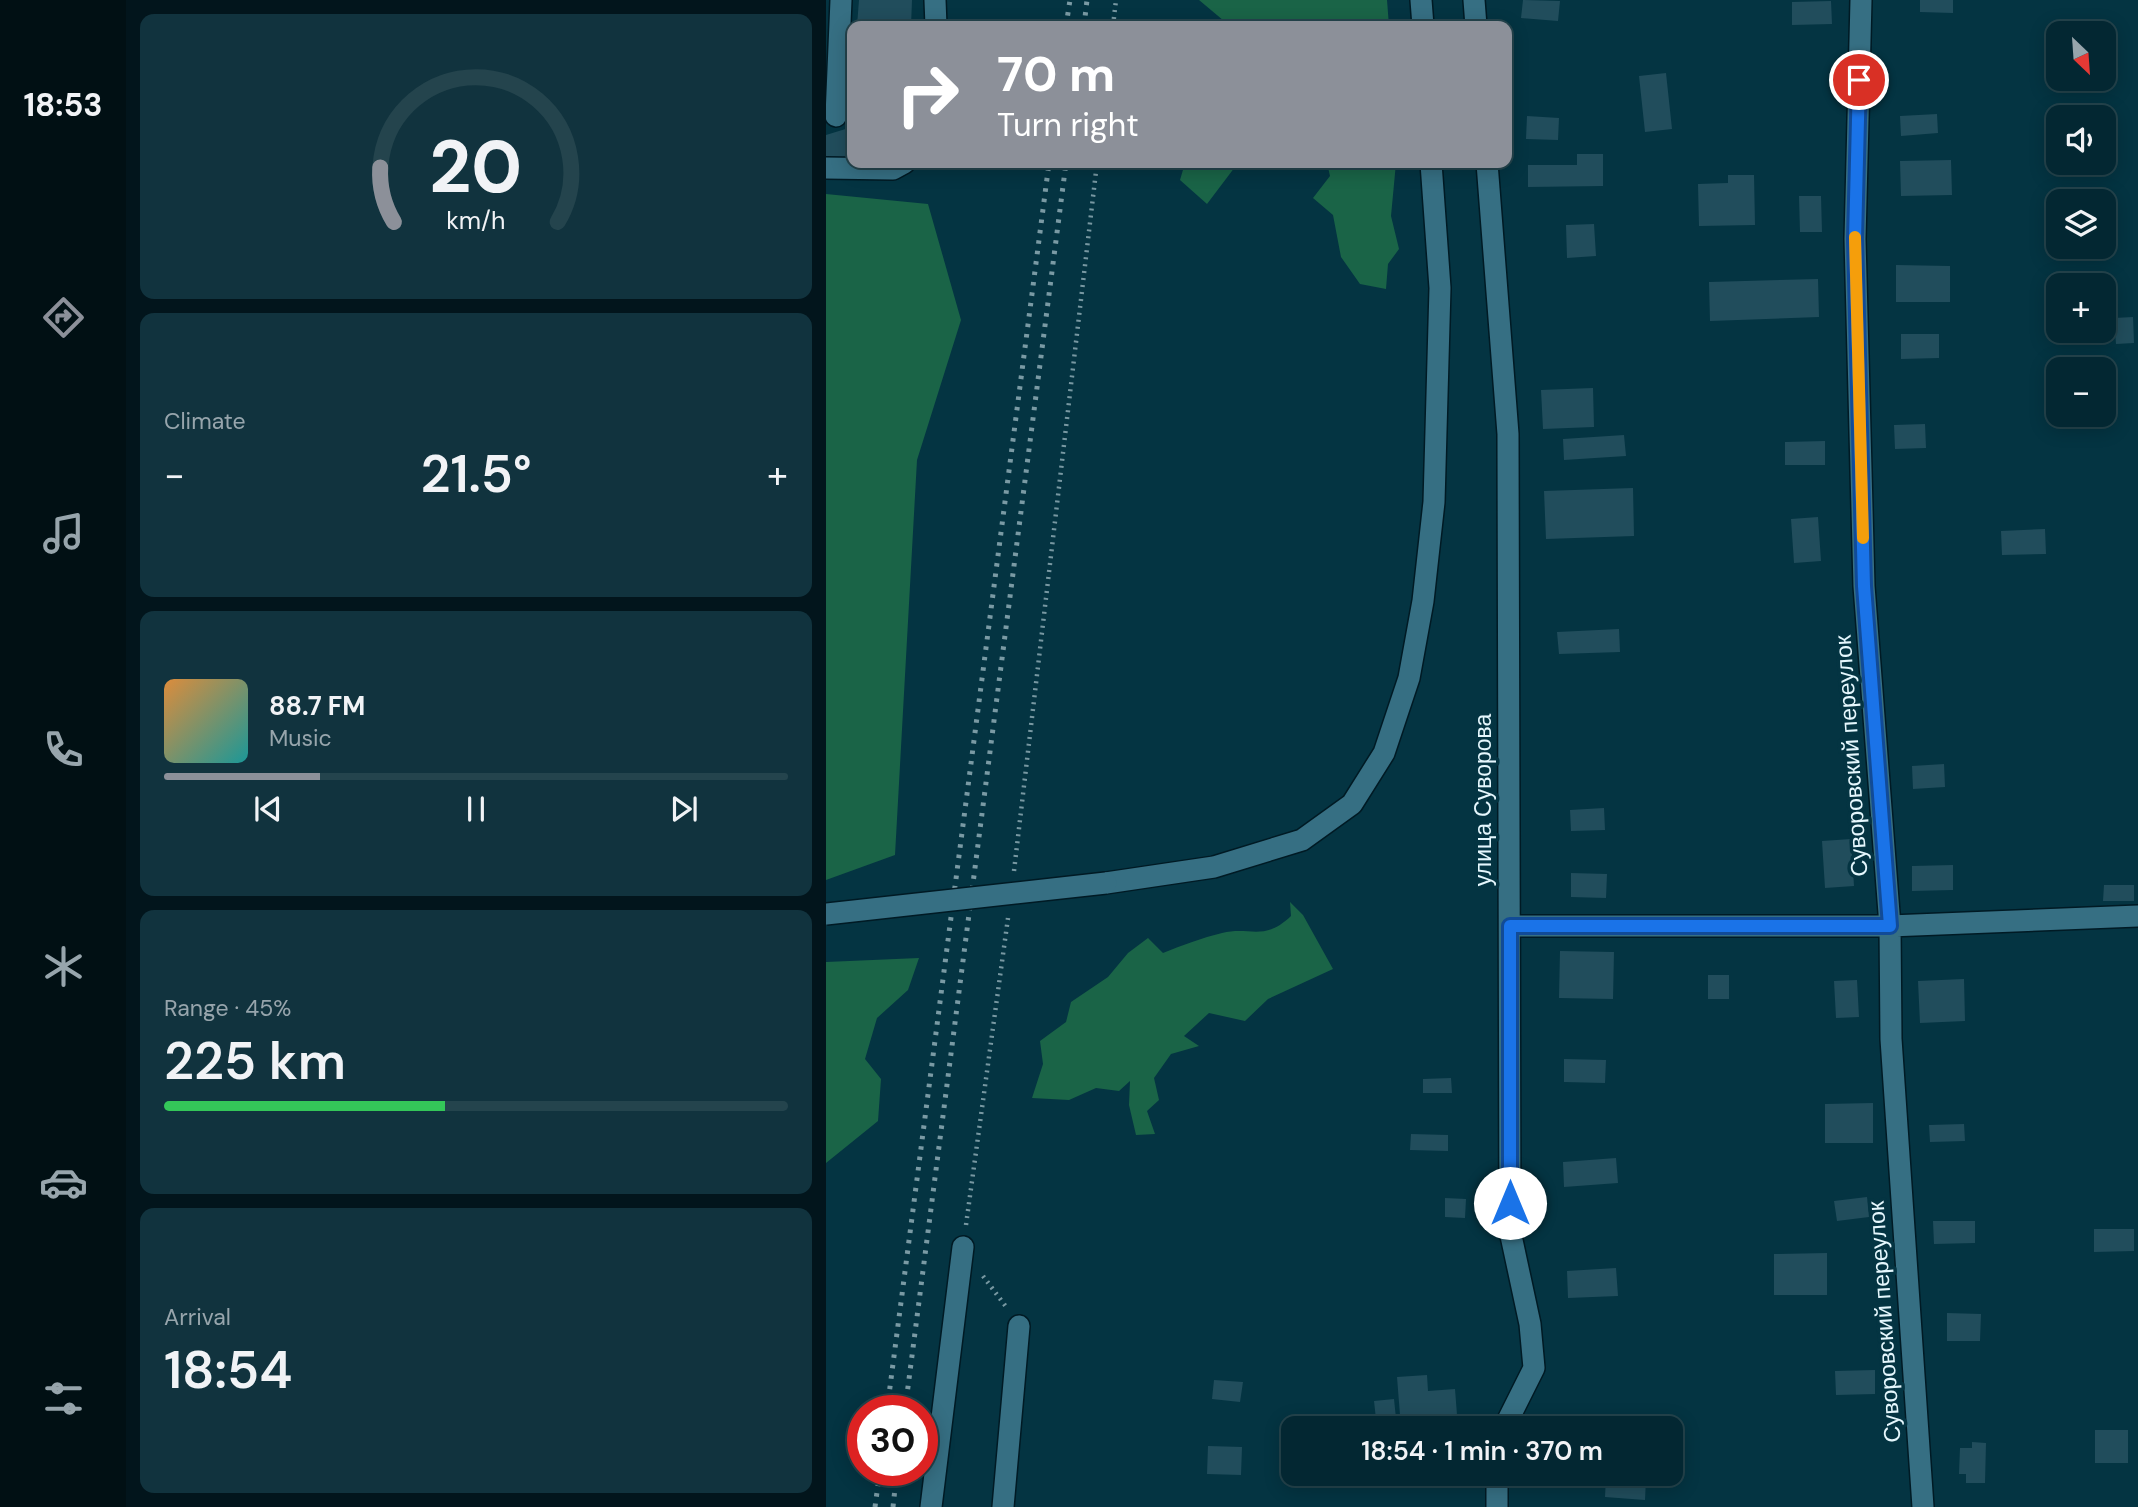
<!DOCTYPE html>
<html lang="en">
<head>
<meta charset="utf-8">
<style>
	:root { --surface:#032732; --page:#11333e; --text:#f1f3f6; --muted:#97a5ac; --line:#24444d; --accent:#8c9099 }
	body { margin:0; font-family:"DM Sans",sans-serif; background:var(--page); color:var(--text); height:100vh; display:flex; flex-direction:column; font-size:26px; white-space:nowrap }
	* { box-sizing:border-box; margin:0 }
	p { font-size:23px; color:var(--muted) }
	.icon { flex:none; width:38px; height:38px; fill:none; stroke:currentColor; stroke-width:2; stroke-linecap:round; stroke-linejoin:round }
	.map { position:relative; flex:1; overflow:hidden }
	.panel { display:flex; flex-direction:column; gap:14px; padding:14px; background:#02151c; width:700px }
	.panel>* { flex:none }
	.guide { position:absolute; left:21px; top:21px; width:665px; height:147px; border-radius:14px; box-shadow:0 4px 18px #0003,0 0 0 2px var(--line); background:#8c9099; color:#fff; overflow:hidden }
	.needle { width:46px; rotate:155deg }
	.tools { position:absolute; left:1220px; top:21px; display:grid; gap:14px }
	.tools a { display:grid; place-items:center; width:70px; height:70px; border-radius:14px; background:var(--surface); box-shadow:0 4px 18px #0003,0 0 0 2px var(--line); font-size:35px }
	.speed { position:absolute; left:21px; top:1395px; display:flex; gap:14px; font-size:35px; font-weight:700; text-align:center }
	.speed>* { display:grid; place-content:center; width:91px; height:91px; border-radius:50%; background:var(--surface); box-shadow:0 4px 18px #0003,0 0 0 2px var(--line); line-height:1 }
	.speed .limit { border:10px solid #d22; background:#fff; color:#111 }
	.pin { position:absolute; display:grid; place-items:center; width:60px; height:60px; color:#fff; margin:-30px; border:4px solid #fff; border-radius:50%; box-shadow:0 2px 7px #0007 }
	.me { position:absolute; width:77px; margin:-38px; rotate:0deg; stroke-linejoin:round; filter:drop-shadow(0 0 5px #0008) }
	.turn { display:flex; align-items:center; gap:24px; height:147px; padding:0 35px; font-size:32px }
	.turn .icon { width:91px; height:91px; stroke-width:2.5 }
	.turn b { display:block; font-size:49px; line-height:60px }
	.big { font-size:52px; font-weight:600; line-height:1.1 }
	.panel .card { flex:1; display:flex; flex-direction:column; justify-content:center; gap:10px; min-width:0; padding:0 24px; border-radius:14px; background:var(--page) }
	.panel .dial { align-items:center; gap:0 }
	.dial svg { height:182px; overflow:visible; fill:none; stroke:var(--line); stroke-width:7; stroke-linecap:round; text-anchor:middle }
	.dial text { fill:var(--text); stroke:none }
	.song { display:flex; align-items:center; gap:21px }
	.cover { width:84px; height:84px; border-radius:10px; background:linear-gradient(135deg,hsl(30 70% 55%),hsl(180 70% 35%)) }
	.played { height:7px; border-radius:4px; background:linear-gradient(90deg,var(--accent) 25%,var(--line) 25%) }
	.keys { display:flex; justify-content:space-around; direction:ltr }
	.heat { display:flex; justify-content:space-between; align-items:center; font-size:38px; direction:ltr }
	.charge { height:10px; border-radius:5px; background:linear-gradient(90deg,#34c759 45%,var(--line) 0) }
	.trip { position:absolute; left:455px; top:1416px; width:402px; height:70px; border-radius:14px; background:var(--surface); box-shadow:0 4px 18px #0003,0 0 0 2px var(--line); font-weight:600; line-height:70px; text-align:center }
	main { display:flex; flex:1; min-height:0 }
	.tab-bar { display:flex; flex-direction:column; width:126px; justify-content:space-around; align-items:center; background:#011014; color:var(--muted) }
	.tab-bar .icon { width:49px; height:49px }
	.tab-bar .selected { color:var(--accent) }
	.tab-bar b { font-size:32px; color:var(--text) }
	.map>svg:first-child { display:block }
	.green { fill:#1a6447 }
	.building { fill:#214d5c }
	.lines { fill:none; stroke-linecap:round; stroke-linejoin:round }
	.minor-casing { stroke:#001a24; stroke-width:24 }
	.path { stroke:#7898a2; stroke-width:4.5; stroke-dasharray:2 5; stroke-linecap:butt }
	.minor { stroke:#366f83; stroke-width:21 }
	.rail { stroke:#7a9aa4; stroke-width:5; stroke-dasharray:3.5 7; stroke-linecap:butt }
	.minor-bridge-casing { stroke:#001a24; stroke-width:24; stroke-linecap:butt }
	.minor-bridge { stroke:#366f83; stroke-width:21 }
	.route-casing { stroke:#114b97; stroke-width:18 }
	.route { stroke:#1a73e8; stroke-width:12 }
	.slow { stroke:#f59e0b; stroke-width:12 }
	.labels { text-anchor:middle; stroke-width:7; stroke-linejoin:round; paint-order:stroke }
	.street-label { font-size:23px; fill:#e5f7fd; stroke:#043442 }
</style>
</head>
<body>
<main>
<nav class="tab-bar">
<b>18:53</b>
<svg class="icon selected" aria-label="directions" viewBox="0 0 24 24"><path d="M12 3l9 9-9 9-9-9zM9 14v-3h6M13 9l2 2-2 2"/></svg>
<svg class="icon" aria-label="music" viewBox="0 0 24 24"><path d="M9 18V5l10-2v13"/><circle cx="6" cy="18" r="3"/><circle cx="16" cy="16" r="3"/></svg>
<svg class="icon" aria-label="phone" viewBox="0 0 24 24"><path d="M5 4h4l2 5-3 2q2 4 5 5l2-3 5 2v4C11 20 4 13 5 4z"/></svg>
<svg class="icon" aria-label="climate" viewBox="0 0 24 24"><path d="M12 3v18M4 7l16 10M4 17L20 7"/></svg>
<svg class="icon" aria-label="car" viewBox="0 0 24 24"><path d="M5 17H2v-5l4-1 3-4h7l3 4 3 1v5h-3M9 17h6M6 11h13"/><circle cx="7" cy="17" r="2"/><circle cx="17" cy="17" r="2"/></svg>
<svg class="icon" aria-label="filters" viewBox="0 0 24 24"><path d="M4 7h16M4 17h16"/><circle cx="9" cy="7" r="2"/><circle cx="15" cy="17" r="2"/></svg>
</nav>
<section class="panel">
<div class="card dial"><svg viewBox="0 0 100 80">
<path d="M14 69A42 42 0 1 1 86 69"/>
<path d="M14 69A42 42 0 0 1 8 45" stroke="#8c9099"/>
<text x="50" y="56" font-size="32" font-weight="700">20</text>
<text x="50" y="72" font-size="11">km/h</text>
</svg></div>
<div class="card"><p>Climate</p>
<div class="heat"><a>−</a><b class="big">21.5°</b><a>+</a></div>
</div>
<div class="card">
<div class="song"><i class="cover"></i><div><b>88.7 FM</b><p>Music</p></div></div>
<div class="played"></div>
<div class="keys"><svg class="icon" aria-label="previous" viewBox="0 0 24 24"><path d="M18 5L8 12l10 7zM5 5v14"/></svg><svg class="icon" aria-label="pause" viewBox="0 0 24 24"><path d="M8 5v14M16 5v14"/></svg><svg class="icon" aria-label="next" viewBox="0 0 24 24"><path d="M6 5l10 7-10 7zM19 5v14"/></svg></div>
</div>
<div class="card"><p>Range · 45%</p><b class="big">225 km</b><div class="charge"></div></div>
<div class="card"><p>Arrival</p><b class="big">18:54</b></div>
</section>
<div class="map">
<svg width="1312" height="1507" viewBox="0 0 1312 1507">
	<rect width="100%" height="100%" fill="#043442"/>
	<path class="green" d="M373 0H561L563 26H404Z
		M359 163H412L381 204 354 180Z
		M501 163H570L565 216 573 249 562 264 560 289 534 284 515 257 507 215 487 198 504 176Z
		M0 194 102 204 135 320 91 460 69 855 0 880Z
		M464 902 477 915 507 969 442 999 419 1021 383 1013 358 1036 373 1046 345 1054 328 1078 333 1100 321 1111 329 1134 310 1135 303 1105 304 1081 293 1091 270 1088 243 1100 206 1098 217 1064 214 1041 240 1022 245 1002 282 977 302 953 322 938 337 953C356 945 376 938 396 933 424 926 438 942 465 916Z
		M93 958 82 990 51 1018 39 1059 55 1079 52 1121 0 1163V962Z"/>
	<path class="building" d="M33 0H86L85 26H31Z
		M697 0 734 1 732 21 695 18Z
		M1094 0H1127V13L1094 12Z
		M1005 1 1006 24 966 25V2Z
		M840 73 846 129 819 132 813 76Z
		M1111 114 1112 133 1075 136 1074 116Z
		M701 116 733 118 732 140 700 139Z
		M26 127V158L0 162V135Z
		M751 154H777V186L702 187V165H751Z
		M1125 160 1126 195 1075 196 1074 161Z
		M902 175H928L929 225 873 226 872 184 902 183Z
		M973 196H995L996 232H974Z
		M768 224 770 256 741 258 740 225Z
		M1070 265 1124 266V302H1070Z
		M992 279 993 317 884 321 883 282Z
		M1307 317 1308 343 1290 344 1288 318Z
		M1075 334H1113V358L1075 359Z
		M767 388 768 427 717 429 715 390Z
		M1099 424 1100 448 1069 449 1068 425Z
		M798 435 800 456 738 460 737 439Z
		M999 441V465H959V442Z
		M807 488 808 536 720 539 718 491Z
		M992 517 995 561 968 563 965 519Z
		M1219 529 1220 554 1176 555 1175 531Z
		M793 629 794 652 733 654 731 632Z
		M1118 764 1119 787 1087 789 1086 766Z
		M778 808 779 830 745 831 744 810Z
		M1025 839 1028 886 999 888 996 841Z
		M1127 865V890L1086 891V866Z
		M745 873 781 874 780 898 745 897Z
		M1278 885H1308V901H1277Z
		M734 951 788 952 787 999 733 998Z
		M882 975H903V999H882Z
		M1138 979 1139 1021 1094 1023 1092 981Z
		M1031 980 1033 1017 1010 1018 1008 981Z
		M738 1059 780 1060 779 1083 738 1082Z
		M625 1078 626 1093H597V1079Z
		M1047 1103V1143H999V1104Z
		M1138 1124 1139 1141 1104 1142 1103 1125Z
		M585 1134 622 1135V1151L584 1150Z
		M790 1158 792 1183 738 1187 737 1162Z
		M1041 1197 1043 1217 1011 1221 1008 1201Z
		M619 1198 640 1199 639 1218 619 1217Z
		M1107 1221H1149V1243L1108 1244Z
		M1268 1229H1308V1251L1268 1252Z
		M1001 1253V1295H948V1254Z
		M790 1268 792 1296 742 1298 741 1271Z
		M1121 1313 1155 1314 1154 1341H1121Z
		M1049 1370V1394L1010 1395 1009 1371Z
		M601 1375 602 1391 629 1389 632 1428H575L571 1377Z
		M388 1380 417 1382 414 1402 386 1399Z
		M568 1399 571 1428H551L548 1401Z
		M774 1416H813V1428H774Z
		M1269 1430H1302V1463H1269Z
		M1146 1442 1160 1443 1159 1483H1140V1474H1133L1134 1448H1146Z
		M382 1446 416 1447 415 1475 381 1474Z
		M780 1477 820 1479 819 1500 779 1497Z"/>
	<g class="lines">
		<defs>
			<path id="minor" d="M109 0 110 26
				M595 0 597 26
				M648 0 650 26
				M1035 0 1029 239 1038 586 1064 926 1065 1039 1097 1507
				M10 116 15 0
				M661 163 682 434 684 1231 704 1324 708 1368 678 1428
				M0 168 67 169 78 163
				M280 883 388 867 476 840 526 804 558 753 583 678 597 601 608 502 614 288 605 163
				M684 926H1064L1312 916
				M671 1474V1507
				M105 1507 137 1247
				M177 1507 193 1326"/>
		</defs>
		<use href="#minor" class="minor-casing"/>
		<path class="path" d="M287 26 290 0
			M188 871 271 163
			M140 1225 182 918
			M157 1276 181 1308"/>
		<use href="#minor" class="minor"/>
		<path class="rail" d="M240 26 244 0
			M258 26 261 0
			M61 1410 223 163
			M79 1410 240 163
			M49 1507 54 1470
			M67 1507 71 1470"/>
		<defs>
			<path id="minor-bridge" d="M0 914 280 883"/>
		</defs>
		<use href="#minor-bridge" class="minor-bridge-casing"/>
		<use href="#minor-bridge" class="minor-bridge"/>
	</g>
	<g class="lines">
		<defs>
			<path id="route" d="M684 1203V926H1064L1038 586 1029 239 1033 80"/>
		</defs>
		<use href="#route" class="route-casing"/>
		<use href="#route" class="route"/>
		<path class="slow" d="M1029 237 1037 538"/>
	</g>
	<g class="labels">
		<g class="street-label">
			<text transform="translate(1025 756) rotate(-94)" y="8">Суворовский переулок</text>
			<text transform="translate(657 800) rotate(-90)" y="8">улица Суворова</text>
			<text transform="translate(1058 1322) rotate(-94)" y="8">Суворовский переулок</text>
		</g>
	</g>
</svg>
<div class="tools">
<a><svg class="needle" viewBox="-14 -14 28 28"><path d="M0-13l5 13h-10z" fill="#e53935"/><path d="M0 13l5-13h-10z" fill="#97a5ac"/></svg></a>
<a><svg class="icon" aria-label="sound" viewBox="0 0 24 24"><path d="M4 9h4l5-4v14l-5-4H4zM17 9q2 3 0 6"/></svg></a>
<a><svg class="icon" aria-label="layers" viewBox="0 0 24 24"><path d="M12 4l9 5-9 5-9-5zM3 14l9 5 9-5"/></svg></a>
<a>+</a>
<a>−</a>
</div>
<div class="speed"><div class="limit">30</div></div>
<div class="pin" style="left:1033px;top:80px;background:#d93025"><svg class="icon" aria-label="arrive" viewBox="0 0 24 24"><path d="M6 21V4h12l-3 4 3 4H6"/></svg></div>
<svg class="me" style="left:684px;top:1203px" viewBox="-20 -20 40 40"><circle r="19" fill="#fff"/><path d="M0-13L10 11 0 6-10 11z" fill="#1a73e8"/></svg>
<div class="trip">18:54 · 1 min · 370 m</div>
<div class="guide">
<div class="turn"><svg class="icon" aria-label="right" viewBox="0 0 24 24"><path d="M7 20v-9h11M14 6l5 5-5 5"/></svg><div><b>70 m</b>Turn right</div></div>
</div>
</div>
</main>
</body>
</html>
